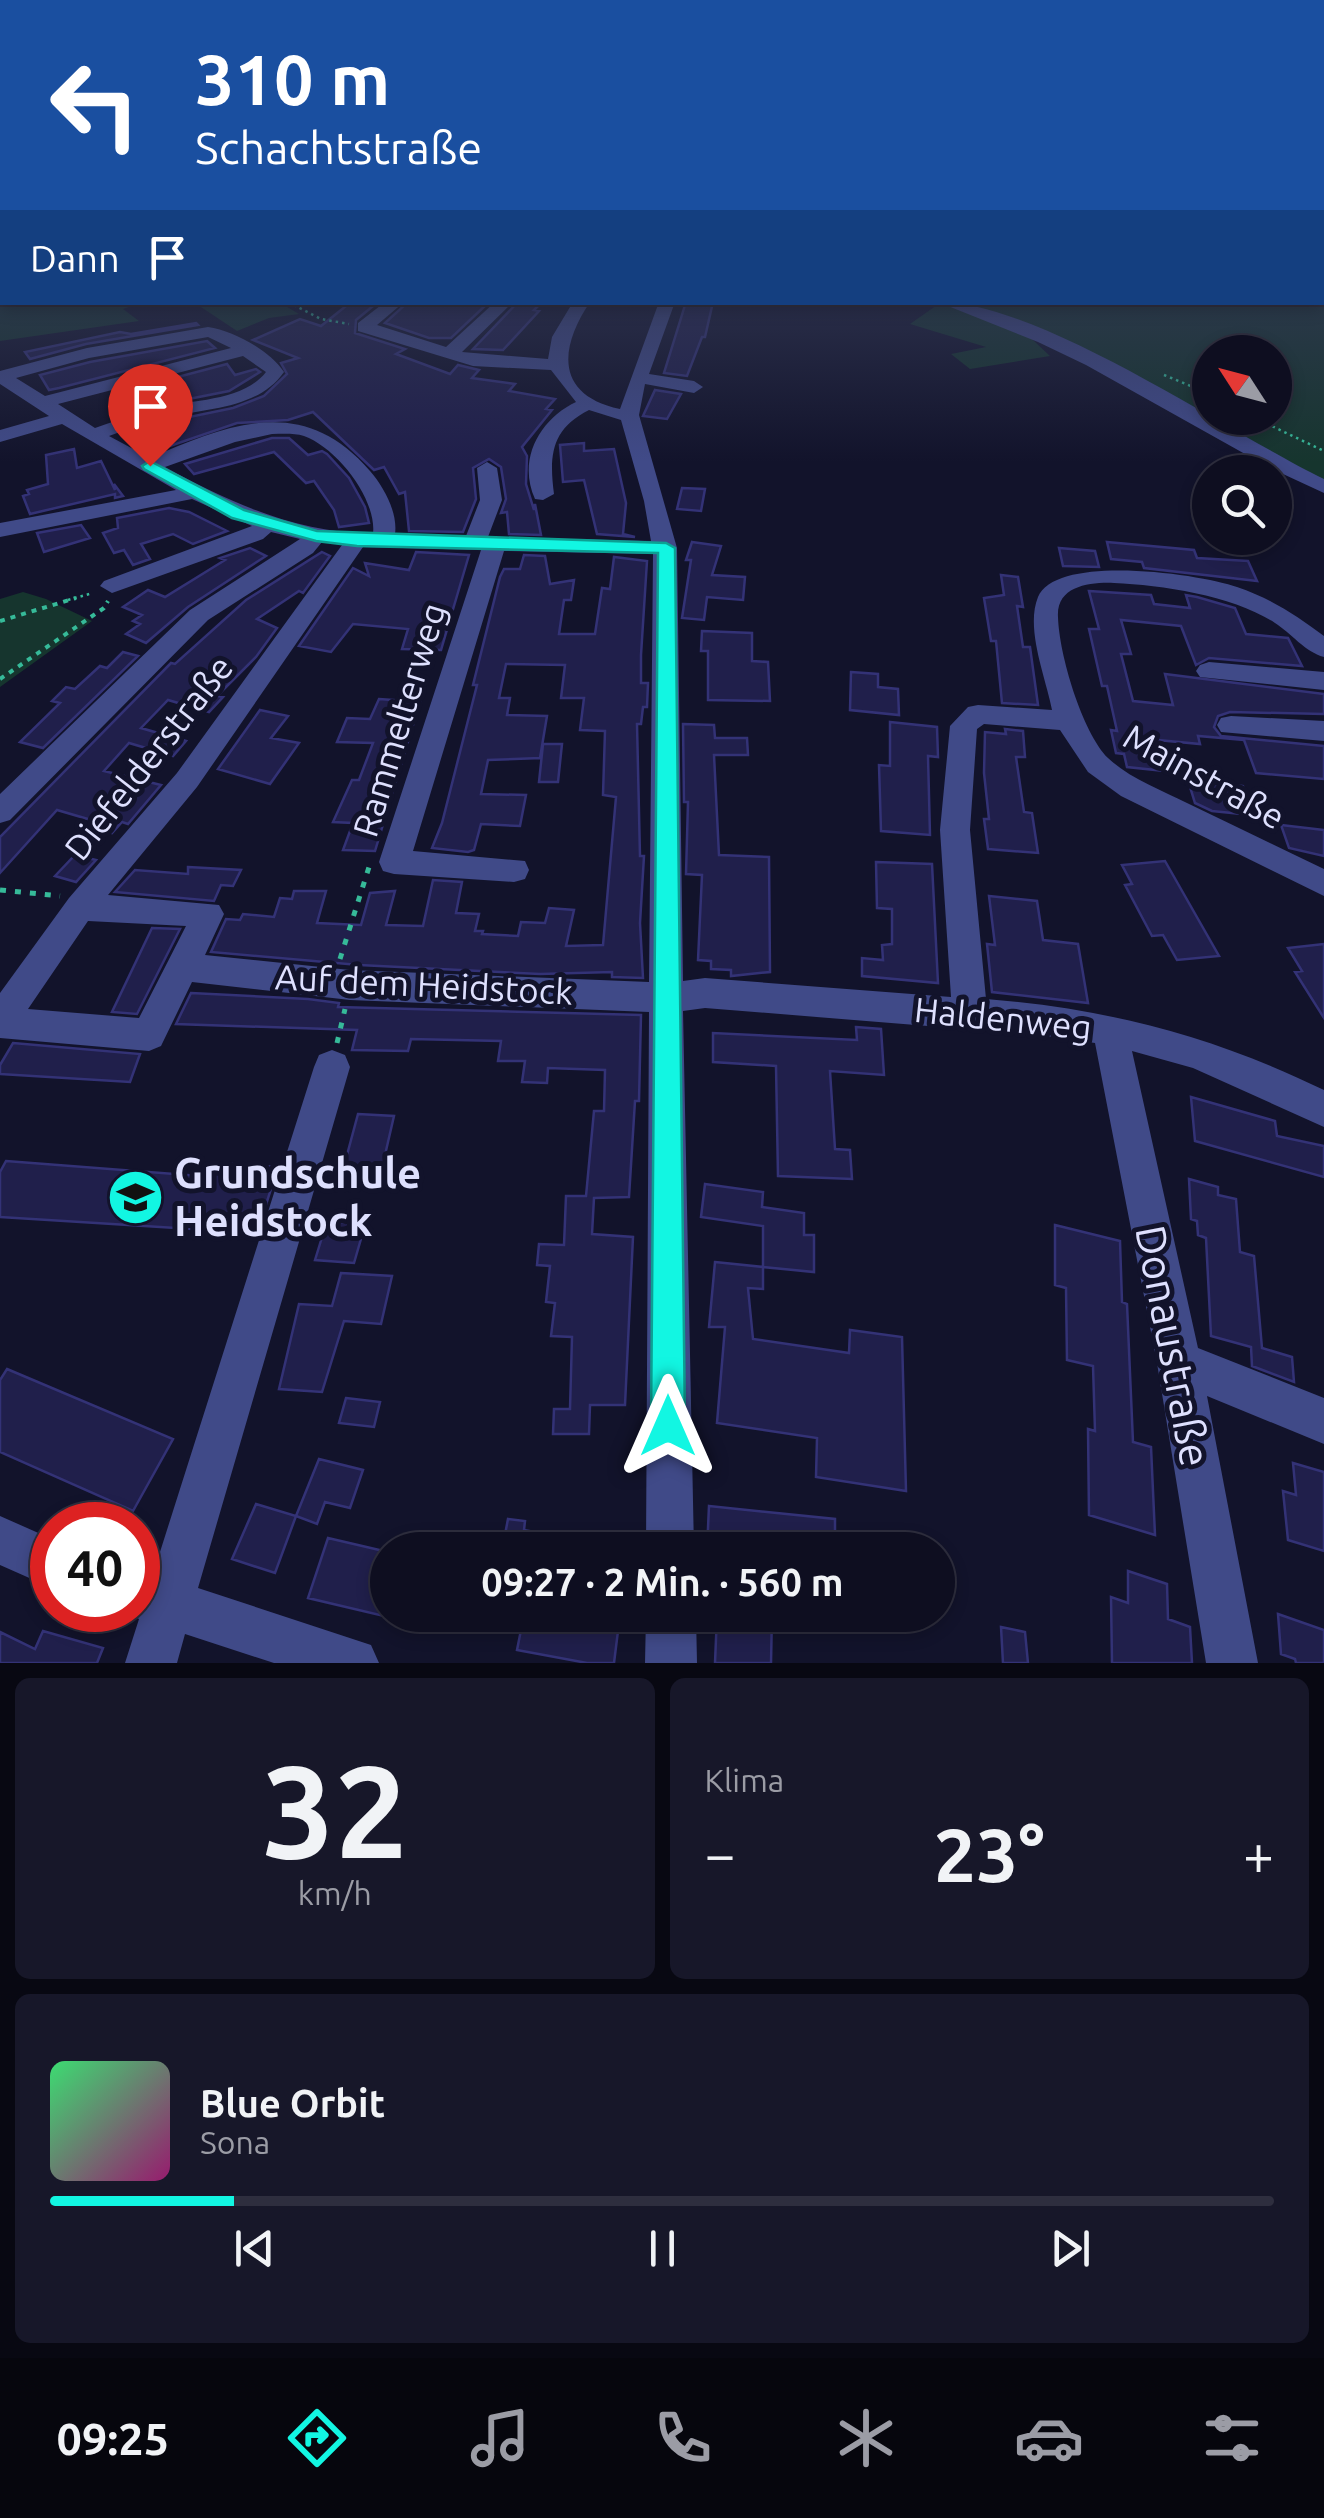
<!DOCTYPE html>
<html lang="de">
<head>
<meta charset="utf-8">
<style>
	:root { --surface:#0e0e20; --page:#171729; --text:#f1f3f6; --muted:#9b9ca5; --line:#2e2e3e; --accent:#12f6e2 }
	body { margin:0; font-family:Ubuntu,sans-serif; background:var(--page); color:var(--text); height:100vh; display:flex; flex-direction:column; font-size:38px; white-space:nowrap }
	* { box-sizing:border-box; margin:0 }
	p { font-size:32px; color:var(--muted) }
	.icon { flex:none; width:55px; height:55px; fill:none; stroke:currentColor; stroke-width:2; stroke-linecap:round; stroke-linejoin:round }
	.map { position:relative; height:1663px; overflow:hidden }
	.side { display:flex; flex-direction:column; gap:15px; padding:15px; background:#080812; flex:1 }
	.side>* { flex:none }
	.top-card { position:absolute; left:0px; top:0px; width:1325px; height:305px; box-shadow:0 5px 15px #0003,0 0 0 2px var(--line); background:#1a4fa0; color:#fff; overflow:hidden }
	.needle { width:65px; rotate:306deg }
	.tools { position:absolute; left:1192px; top:335px; display:grid; gap:20px }
	.tools a { display:grid; place-items:center; width:100px; height:100px; border-radius:50%; background:var(--surface); box-shadow:0 5px 15px #0003,0 0 0 2px var(--line); font-size:50px }
	.speed { position:absolute; left:30px; top:1502px; display:flex; gap:20px; font-size:50px; font-weight:700; text-align:center }
	.speed>* { display:grid; place-content:center; width:130px; height:130px; border-radius:50%; background:var(--surface); box-shadow:0 5px 15px #0003,0 0 0 2px var(--line); line-height:1 }
	.speed .limit { border:15px solid #d22; background:#fff; color:#111 }
	.pin { position:absolute; display:grid; place-items:center; width:85px; height:85px; color:#fff; margin:-102px -42px; border-radius:50% 50% 50% 0; rotate:-45deg; box-shadow:0 0 10px #0007 }
	.pin .icon { rotate:45deg }
	.me { position:absolute; width:110px; margin:-55px; rotate:0deg; stroke-linejoin:round; filter:drop-shadow(0 0 8px #0008) }
	.turn { display:flex; align-items:center; gap:35px; height:210px; padding:0 30px; font-size:45px }
	.turn .icon { width:130px; height:130px; stroke-width:2.5 }
	.turn b { display:block; font-size:70px; line-height:85px }
	.then { display:flex; align-items:center; height:95px; padding:0 30px; background:#0003; gap:20px; font-size:38px }
	.big { font-size:75px; font-weight:700; line-height:1.1 }
	.side .widget { flex:1; display:flex; flex-direction:column; justify-content:center; gap:15px; min-width:0; padding:0 35px; border-radius:15px; background:var(--page) }
	.side .dial { align-items:center; gap:0 }
	.dial b { font-size:130px; line-height:1 }
	.song { display:flex; align-items:center; gap:30px }
	.cover { width:120px; height:120px; border-radius:15px; background:linear-gradient(135deg,hsl(140 70% 55%),hsl(320 70% 35%)) }
	.played { height:10px; border-radius:5px; background:linear-gradient(90deg,var(--accent) 15%,var(--line) 15%) }
	.keys { display:flex; justify-content:space-around; direction:ltr }
	.heat { display:flex; justify-content:space-between; align-items:center; font-size:55px; direction:ltr }
	.side .tiles { flex:1; display:grid; gap:15px; grid-template-columns:1fr 1fr }
	.widget:last-child { grid-column:span 2 }
	.trip { position:absolute; left:370px; top:1532px; width:585px; height:100px; border-radius:50px; background:var(--surface); box-shadow:0 5px 15px #0003,0 0 0 2px var(--line); font-weight:700; line-height:100px; text-align:center }
	.tabs { display:flex; height:160px; justify-content:space-around; align-items:center; background:#06060d; color:var(--muted) }
	.tabs .icon { width:70px; height:70px }
	.tabs .on { color:var(--accent) }
	.tabs b { font-size:45px; color:var(--text) }
	.map>svg:first-child { display:block }
	.green { fill:#16352e; fill-rule:evenodd }
	.building { fill:#201f4b; stroke:#333276; stroke-width:2.5 }
	.lines { fill:none; stroke-linecap:round; stroke-linejoin:round }
	.path-far2 { stroke:#36ba99; stroke-width:2.5; stroke-dasharray:2.5 4; stroke-linecap:butt }
	.path-far1 { stroke:#36ba99; stroke-width:4; stroke-dasharray:5 6; stroke-linecap:butt }
	.path { stroke:#36ba99; stroke-width:5; stroke-dasharray:6 9; stroke-linecap:butt }
	.minor { fill:#404a88; fill-rule:evenodd }
	.route { fill:#12f6e2; stroke:#0ca093; stroke-width:2.5 }
	.labels { text-anchor:middle; stroke-width:10; stroke-linejoin:round; paint-order:stroke }
	.street-label { font-size:35px; fill:#dee0fe; stroke:#12132b }
	.near-poi-label { font-size:42px; font-weight:bold; fill:#dee0fe; stroke:#12132b; text-anchor:start }
	.near-street-label { font-size:42px; fill:#dee0fe; stroke:#12132b }
</style>
</head>
<body>
<div class="map">
<svg width="1324" height="1663" viewBox="0 0 1324 1663">
	<rect width="100%" height="100%" fill="#12132b"/>
	<path class="green" d="M0 230 2 302 140 303 123 309 139 321 0 341Z
		M1309 302 1324 304V482L987 310 958 303ZM1210 352H1275V418H1210Z
		M195 303H290L282 304 299 314 269 318 237 331Z
		M940 303 1019 327 1050 356 970 369 951 354 986 347 910 324Z
		M23 592 46 599 92 621 0 687V599Z"/>
	<path class="building" d="M351 302H378L356 320 355 333 405 349 396 354 450 374 458 365 479 370 472 378 515 384 509 391 555 399 546 409 552 410 522 447 527 456 526 484 534 510 535 504 541 535 509 534 507 512 501 513 506 499 501 467 489 459 473 468 476 499 463 532 409 531 405 492 399 494 384 467 374 470 313 412 288 420 237 423 170 446 155 424 233 408 264 396 287 374 281 363 298 358 253 340 300 319 321 326Z
		M408 302H476L487 304 451 338H429L385 323Z
		M518 302H542L534 310 539 311 503 350 473 349Z
		M686 302H713L705 337H702L687 376 664 373Z
		M196 323 198 325 86 344 30 359 25 352 120 332 131 334Z
		M207 341 215 348 59 388 49 390 40 375 90 362Z
		M227 364 235 375 256 369 260 372 229 391 143 408 141 405 145 404 136 388Z
		M655 390 681 394 667 419 643 416Z
		M272 438H289L308 455 322 451 327 454 349 478 365 507 369 523 339 527 334 510 314 481 306 483 274 452 194 474 185 464Z
		M584 443V451L614 449 626 503 623 534 635 537 597 534 584 480 563 482 560 445Z
		M74 449 77 468 101 461 115 490 114 484 123 496 115 498V494L30 514 23 496 29 494 27 490 48 484 46 455Z
		M682 488 705 489 701 511 677 509Z
		M169 508 189 512 227 531 193 544 173 534 141 544 150 559 133 565 124 550 114 553 103 533 118 528 117 518Z
		M81 525 90 538 44 552 37 533Z
		M692 542 721 546 712 575 745 577 743 600 707 597 704 620 682 618 691 560H686Z
		M1107 542 1194 550 1197 558 1248 561 1257 581 1144 568 1142 562 1111 559Z
		M250 548 266 556 188 607 146 643 126 634 140 624 133 621 142 615 123 607 148 590 165 597 225 560 220 558Z
		M1059 548 1095 551 1099 567 1063 566Z
		M322 552 330 556 303 593 299 591 257 619 277 628 256 657 217 696 223 697 209 712 168 700 141 728 186 741 173 756 129 743 104 771 161 785 128 824 122 822 112 833 93 828 98 822 57 810 0 873V837L171 663 175 664 246 600Z
		M416 552 469 555 441 650 402 649 408 629 353 624 331 652 299 646 353 568 369 576 365 563 409 570Z
		M524 555 545 556 550 584 574 580 571 600H564L559 634H595L602 588 610 589 614 557 647 561 641 655V683H648L647 707H643L641 724H637L640 856H644L640 923 643 978 612 977V972L540 974 359 965 211 952 226 919 240 920 243 914 274 917 280 898 292 899 294 891H326L317 923 361 925 370 893 395 891 386 925 423 926 433 880 462 882 456 913 479 914 475 931H483L482 934 518 936 521 922 545 923 549 908 574 910 566 946 603 945 616 797 603 795 605 731 580 730 584 698H561L565 665 506 664 499 698H510L507 715 547 716 540 758 488 760 481 794 526 795 520 826 481 824 474 850 468 852 432 848 442 823 477 685H473L500 577 504 569H520Z
		M1001 575 1018 577 1023 607 1017 606 1023 647H1030L1038 705 1002 703 996 641H991L984 598 1004 595Z
		M1089 591 1151 595 1154 604 1190 608 1186 595 1197 597 1235 608 1246 634 1288 638 1302 666 1209 658 1196 665 1181 626 1121 620 1131 654H1121L1133 701 1173 705 1165 674 1324 694V714L1230 712 1218 716 1214 727 1221 736 1324 746V779L1256 773 1244 740 1198 736 1200 744 1157 740 1165 771 1127 767 1124 754 1116 753 1111 730 1117 731 1107 686H1102L1089 629H1099Z
		M702 631 752 633V661L768 662 770 701 708 700V651H701Z
		M123 652 138 656 43 748 20 742 60 703 52 701 66 687 75 689 100 666 107 668Z
		M851 672 878 674V687L898 689 899 715 850 710Z
		M379 699 420 702 375 851 343 850 353 823 333 822 352 780H359L373 743 337 742 347 718 370 719Z
		M260 710 288 716 271 738 299 743 270 784 218 769Z
		M890 722 937 727 938 757 928 756 930 835 881 831 879 765 890 766Z
		M683 724 714 725 715 738H747L748 755H714L719 855 769 857 770 972 731 976V970L711 969V961L698 960 702 875 686 874 688 802H684Z
		M1005 729 1023 731 1025 757H1016L1024 812 1032 813 1038 853 988 849 984 819H989L984 773 985 732 1006 734Z
		M543 744H562L558 782H539Z
		M1187 777 1243 786 1252 815 1212 811 1195 803Z
		M1281 825 1324 830V856L1289 848Z
		M75 855 96 860 76 882 55 876Z
		M1165 861 1219 956 1177 960 1163 935 1152 936 1125 885 1132 884 1122 865Z
		M876 862 932 864 938 983 862 976V958L883 960 882 945 892 944V909L877 908Z
		M188 867 241 870 233 886 221 885 214 901 115 892 135 870 188 874Z
		M989 896 1037 901 1043 940 1078 944 1088 1003 992 992 987 944 995 945Z
		M152 928 180 929 137 1014 112 1012Z
		M1324 944V1018L1295 972 1302 971 1288 948Z
		M191 993 308 999 339 1003 338 1007 641 1015 639 1101H635L629 1197 594 1198 592 1234 633 1237 625 1405H590L589 1434H553L554 1409H570L572 1337 551 1336 555 1303 546 1302 550 1266 537 1265 539 1244 564 1245 566 1196H586L594 1111H604L605 1070 548 1068 547 1083 522 1082 525 1061H498L501 1041 411 1039 408 1051 352 1050 357 1030 176 1024Z
		M856 1027 881 1029 884 1075 830 1071 835 1149 850 1150 852 1179 778 1176 776 1066 713 1062V1033L857 1040Z
		M13 1043 140 1054 130 1082 0 1074V1065Z
		M1191 1097 1275 1121 1277 1136 1324 1146V1177L1195 1141Z
		M358 1114 394 1116 379 1181H340Z
		M6 1161 213 1177 218 1163 278 1167 257 1233 0 1217V1172Z
		M1189 1179 1218 1187V1195L1236 1199 1240 1252 1254 1256 1262 1348 1292 1357 1294 1382 1252 1366 1251 1347 1211 1336 1206 1238 1198 1235 1197 1221 1191 1219Z
		M705 1184 763 1192 762 1207 804 1213V1235H814V1272L763 1267V1226L701 1217Z
		M327 1221 365 1225 354 1263 315 1260Z
		M1055 1225 1120 1241 1122 1302 1127 1304 1133 1442 1151 1447 1155 1535 1089 1515 1088 1429 1095 1431 1093 1366 1067 1360 1066 1288 1055 1285Z
		M715 1262 763 1267V1289L748 1288 753 1339 849 1353 850 1330 902 1337 906 1491 816 1477 817 1438 717 1423 725 1327H709Z
		M341 1273 392 1276 381 1324 344 1321 322 1392 279 1389 299 1304 332 1306Z
		M7 1369 173 1439 133 1511 0 1452V1380Z
		M346 1398 380 1402 374 1427 339 1423Z
		M319 1459 363 1470 350 1508 325 1502 317 1524 296 1516Z
		M1293 1463 1324 1472V1551L1288 1540 1283 1491 1296 1495Z
		M256 1504 296 1516 275 1573 232 1559Z
		M709 1506 835 1519V1550H707Z
		M508 1519 525 1521 524 1530 545 1534 542 1550H502Z
		M328 1538 388 1552V1617L308 1598Z
		M1128 1571 1167 1584 1168 1619 1190 1627 1192 1663H1112L1111 1597 1128 1603Z
		M1278 1614 1324 1630V1663H1296L1295 1659 1281 1654Z
		M524 1615H620L614 1663H587L517 1650Z
		M717 1615H772L771 1663H715Z
		M1001 1627 1025 1632 1028 1663H1003Z
		M43 1631 103 1648 97 1663H0V1632L35 1649Z"/>
	<g class="lines">
		<path class="path-far2" d="M288 302 321 319 349 324
			M1164 375 1210 394
			M1255 418 1324 451
			M68 600 93 593"/>
		<path class="path-far1" d="M0 621 76 598
			M0 679 104 608 108 601"/>
		<path class="path" d="M0 890 60 896
			M340 959 369 867
			M337 1043 345 1009"/>
		<path class="minor" d="M385 302H404L377 325 446 347 495 302H513L462 352 548 359 552 337 573 302H590C559 348 555 395 620 409L659 302H675L649 374 694 381 703 387 694 393 645 384 639 415 677 548 683 981 705 978 951 997 940 830 950 726 968 707 978 705 1052 710C1046 678 1025 629 1038 597 1056 553 1201 574 1237 587 1270 598 1297 616 1324 636V657C1305 652 1291 633 1275 623 1234 596 1163 585 1114 583 1090 582 1056 586 1058 617 1059 654 1082 732 1108 758 1129 778 1161 790 1187 803 1233 825 1278 847 1324 869V896L1121 796 1088 772 1060 730 984 724 977 729 970 830 986 999C1109 1009 1213 1036 1324 1090V1127L1193 1068 1132 1051 1198 1348 1324 1398V1444L1207 1396 1258 1663H1206L1157 1363 1095 1043 1040 1035 705 1008 683 1011 694 1550H646L649 1012 350 1000 192 982 161 1046 149 1051 0 1038V993L69 898 177 773 342 545 322 542 313 553 208 620 10 820 0 823V794L190 610 300 539 271 532 263 539 112 593 100 586 104 581 252 526 192 499 0 537V523L176 490 62 424 0 442V430L49 416 0 384V371L87 348 208 327C234 331 269 350 284 372 259 408 210 408 170 417 149 421 129 429 109 436L150 458C231 423 304 394 370 471 384 487 398 513 395 534L466 536 480 500 477 468 487 462 497 468 502 500 488 537 651 541 644 501 621 420 589 410C551 429 549 456 554 494L543 500 535 499C517 459 540 419 576 402L551 370 473 366 358 331V323ZM208 337 231 348 45 396 16 378 89 358ZM243 356 266 372C243 402 189 400 155 408 135 414 115 421 95 428L58 404ZM272 434C283 434 294 433 304 436 337 448 377 499 373 534 295 532 233 504 165 467L235 442ZM363 547 481 550 379 862 383 871 394 874 514 882 525 879 529 870 525 861 413 851 504 551 653 554 649 982 350 970 205 955 224 914 219 905 108 895 197 787ZM88 921 186 926 139 1018 28 1009Z
			M938 302C1041 302 1225 431 1324 479V493L1270 468 1086 365 1038 342Z
			M1209 662 1324 672V690L1200 677 1196 671 1200 665Z
			M1231 716 1324 721V741L1221 732 1217 725 1221 718Z
			M332 1050 345 1055 350 1067 198 1588 371 1645 379 1663H274L185 1634 177 1663H125L139 1619 120 1610H138V1569L153 1574 314 1067 319 1055Z
			M0 1516 52 1539V1588L0 1565Z
			M646 1615H696L697 1663H645Z"/>
	</g>
	<linearGradient id="sky" x2="0" y2="1"><stop stop-color="#0a0a18"/><stop offset="0.5" stop-color="#333955"/><stop offset="1" stop-color="#333955" stop-opacity="0"/></linearGradient>
	<rect width="1324" height="462" fill="url(#sky)"/>
	<path class="route" d="M150 461 244 510 317 531 666 543 675 548 685 1426 680 1438 668 1443 656 1438 651 1426 658 553 357 546 316 541 232 518 144 469 142 466Z"/>
	<defs>
		<symbol id="school-disc" viewBox="-11 -11 22 22"><circle r="9.5" fill="#12f6e2" stroke="#12132b"/><path d="M0-5L7-2L0 1L-7-2ZM-4 1L0 2.5L4 1V4Q0 6-4 4Z" fill="#111"/></symbol>
	</defs>
	<g fill-rule="evenodd">
		<use href="#school-disc" x="104" y="1166" width="63" height="63"/>
	</g>
	<g class="labels">
		<g class="street-label">
			<text transform="translate(400 720) rotate(-73)" y="12">Rammelterweg</text>
			<text transform="translate(149 758) rotate(-52)" y="12">Diefelderstraße</text>
			<text transform="translate(1204 777) rotate(29)" y="12">Mainstraße</text>
			<text transform="translate(424 985) rotate(3)" y="12">Auf dem Heidstock</text>
			<text transform="translate(1003 1019) rotate(6)" y="12">Haldenweg</text>
		</g>
		<g class="near-poi-label">
			<text x="174" y="1188">Grundschule<tspan x="174" dy="48">Heidstock</tspan></text>
		</g>
		<g class="near-street-label">
			<text transform="translate(1173 1346) rotate(79)" y="15">Donaustraße</text>
		</g>
	</g>
</svg>
<div class="tools">
<a><svg class="needle" viewBox="-14 -14 28 28"><path d="M0-13l5 13h-10z" fill="#e53935"/><path d="M0 13l5-13h-10z" fill="#9b9ca5"/></svg></a>
<a><svg class="icon" aria-label="search" viewBox="0 0 24 24"><circle cx="10" cy="10" r="6"/><path d="M15 15l6 6"/></svg></a>
</div>
<div class="speed"><div class="limit">40</div></div>
<div class="pin" style="left:150px;top:466px;background:#d93025"><svg class="icon" aria-label="arrive" viewBox="0 0 24 24"><path d="M6 21V4h12l-3 4 3 4H6"/></svg></div>
<svg class="me" style="left:668px;top:1426px" viewBox="-20 -20 40 40"><path d="M0-17L14 15 0 8-14 15z" fill="#12f6e2" stroke="#fff" stroke-width="4"/></svg>
<div class="trip">09:27 · 2 Min. · 560 m</div>
<div class="top-card">
<div class="turn"><svg class="icon" aria-label="left" viewBox="0 0 24 24"><path d="M17 20v-9H6M10 6l-5 5 5 5"/></svg><div><b>310 m</b>Schachtstraße</div></div>
<div class="then">Dann<svg class="icon" aria-label="arrive" viewBox="0 0 24 24"><path d="M6 21V4h12l-3 4 3 4H6"/></svg></div>
</div>
</div>
<section class="side">
<div class="tiles">
<div class="widget dial"><b>32</b><p>km/h</p></div>
<div class="widget"><p>Klima</p>
<div class="heat"><a>−</a><b class="big">23°</b><a>+</a></div>
</div>
<div class="widget">
<div class="song"><i class="cover"></i><div><b>Blue Orbit</b><p>Sona</p></div></div>
<div class="played"></div>
<div class="keys"><svg class="icon" aria-label="previous" viewBox="0 0 24 24"><path d="M18 5L8 12l10 7zM5 5v14"/></svg><svg class="icon" aria-label="pause" viewBox="0 0 24 24"><path d="M8 5v14M16 5v14"/></svg><svg class="icon" aria-label="next" viewBox="0 0 24 24"><path d="M6 5l10 7-10 7zM19 5v14"/></svg></div>
</div>
</div>
</section>
<nav class="tabs">
<b>09:25</b>
<svg class="icon on" aria-label="directions" viewBox="0 0 24 24"><path d="M12 3l9 9-9 9-9-9zM9 14v-3h6M13 9l2 2-2 2"/></svg>
<svg class="icon" aria-label="music" viewBox="0 0 24 24"><path d="M9 18V5l10-2v13"/><circle cx="6" cy="18" r="3"/><circle cx="16" cy="16" r="3"/></svg>
<svg class="icon" aria-label="phone" viewBox="0 0 24 24"><path d="M5 4h4l2 5-3 2q2 4 5 5l2-3 5 2v4C11 20 4 13 5 4z"/></svg>
<svg class="icon" aria-label="climate" viewBox="0 0 24 24"><path d="M12 3v18M4 7l16 10M4 17L20 7"/></svg>
<svg class="icon" aria-label="car" viewBox="0 0 24 24"><path d="M5 17H2v-5l4-1 3-4h7l3 4 3 1v5h-3M9 17h6M6 11h13"/><circle cx="7" cy="17" r="2"/><circle cx="17" cy="17" r="2"/></svg>
<svg class="icon" aria-label="filters" viewBox="0 0 24 24"><path d="M4 7h16M4 17h16"/><circle cx="9" cy="7" r="2"/><circle cx="15" cy="17" r="2"/></svg>
</nav>
</body>
</html>
